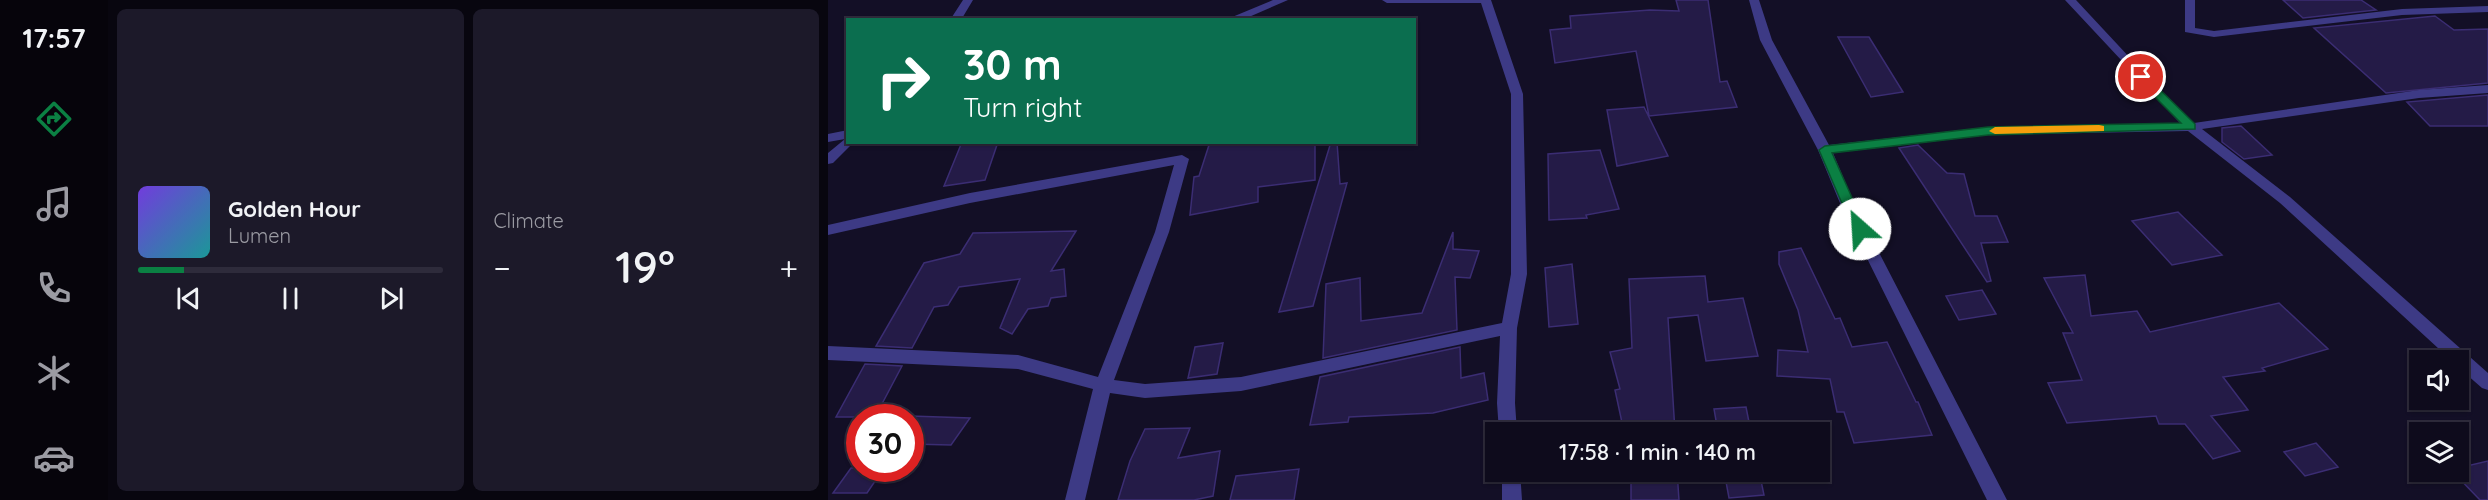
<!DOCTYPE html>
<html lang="en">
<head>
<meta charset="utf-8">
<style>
	:root { --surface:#0e0b1c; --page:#1c1929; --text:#f1f3f6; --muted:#9b9ba3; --line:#2e2b3b; --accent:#0b8043 }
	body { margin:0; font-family:Quicksand,sans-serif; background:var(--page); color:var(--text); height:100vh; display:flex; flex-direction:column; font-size:22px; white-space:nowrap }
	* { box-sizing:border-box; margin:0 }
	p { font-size:20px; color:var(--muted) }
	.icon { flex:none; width:33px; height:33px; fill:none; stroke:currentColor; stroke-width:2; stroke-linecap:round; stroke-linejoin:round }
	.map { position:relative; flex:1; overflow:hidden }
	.panel { display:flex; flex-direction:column; gap:9px; padding:9px; background:#08060f; width:720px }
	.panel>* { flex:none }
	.banner { position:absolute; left:18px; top:18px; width:570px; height:126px; border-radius:0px; box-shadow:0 2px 4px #0004,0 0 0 2px var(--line); background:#0b6e4f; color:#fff; overflow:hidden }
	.buttons { position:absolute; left:1581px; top:350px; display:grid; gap:12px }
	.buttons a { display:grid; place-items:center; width:60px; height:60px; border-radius:0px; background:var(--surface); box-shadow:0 2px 4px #0004,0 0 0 2px var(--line); font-size:30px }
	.speed { position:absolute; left:18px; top:404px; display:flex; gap:12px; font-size:30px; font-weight:700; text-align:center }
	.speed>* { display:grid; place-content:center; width:78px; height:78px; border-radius:50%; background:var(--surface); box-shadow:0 2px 4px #0004,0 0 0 2px var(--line); line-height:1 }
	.speed .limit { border:9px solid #d22; background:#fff; color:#111 }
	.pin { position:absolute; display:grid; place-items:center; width:51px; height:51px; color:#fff; margin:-26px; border:3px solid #fff; border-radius:50%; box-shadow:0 2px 6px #0007 }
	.me { position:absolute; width:66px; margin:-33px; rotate:334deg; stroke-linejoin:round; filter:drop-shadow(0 0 4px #0008) }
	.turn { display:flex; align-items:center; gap:21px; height:126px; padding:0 18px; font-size:27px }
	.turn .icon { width:78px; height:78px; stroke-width:2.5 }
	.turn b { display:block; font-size:42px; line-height:51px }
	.big { font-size:45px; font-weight:600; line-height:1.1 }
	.panel .widget { flex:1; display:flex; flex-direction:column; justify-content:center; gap:9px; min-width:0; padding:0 21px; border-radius:9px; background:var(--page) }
	.song { display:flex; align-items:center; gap:18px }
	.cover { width:72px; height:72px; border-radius:9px; background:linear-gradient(135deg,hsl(260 70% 55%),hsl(180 70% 35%)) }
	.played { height:6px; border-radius:3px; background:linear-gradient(90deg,var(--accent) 15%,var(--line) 15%) }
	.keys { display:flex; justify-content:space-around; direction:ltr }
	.heat { display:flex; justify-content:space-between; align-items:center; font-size:33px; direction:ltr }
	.panel .tiles { flex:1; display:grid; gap:9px; grid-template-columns:repeat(2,1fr) }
	.trip { position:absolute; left:657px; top:422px; width:345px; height:60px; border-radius:0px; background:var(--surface); box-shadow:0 2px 4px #0004,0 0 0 2px var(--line); font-weight:600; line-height:60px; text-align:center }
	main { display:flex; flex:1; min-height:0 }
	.menu { display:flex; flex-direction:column; width:108px; justify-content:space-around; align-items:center; background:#06040b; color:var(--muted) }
	.menu .icon { width:42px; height:42px }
	.menu .selected { color:var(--accent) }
	.menu b { font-size:27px; color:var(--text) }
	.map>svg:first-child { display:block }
	.building { fill:#241b47; stroke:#3b2d73; stroke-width:1.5 }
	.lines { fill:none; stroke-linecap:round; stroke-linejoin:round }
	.street { fill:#3d3a85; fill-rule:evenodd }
	.route { fill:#0b8043; stroke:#07532c; stroke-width:1.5 }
	.slow { fill:#f59e0b }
</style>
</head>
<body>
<main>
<nav class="menu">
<b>17:57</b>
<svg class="icon selected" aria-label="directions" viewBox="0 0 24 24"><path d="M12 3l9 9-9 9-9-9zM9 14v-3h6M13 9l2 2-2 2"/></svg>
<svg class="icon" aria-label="music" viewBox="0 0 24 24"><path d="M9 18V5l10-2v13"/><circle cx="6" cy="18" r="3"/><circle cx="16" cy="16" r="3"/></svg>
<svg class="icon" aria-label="phone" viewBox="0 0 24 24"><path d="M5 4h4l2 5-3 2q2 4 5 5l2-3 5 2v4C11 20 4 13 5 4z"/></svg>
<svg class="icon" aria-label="climate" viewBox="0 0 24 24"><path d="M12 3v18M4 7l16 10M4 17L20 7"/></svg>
<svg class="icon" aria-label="car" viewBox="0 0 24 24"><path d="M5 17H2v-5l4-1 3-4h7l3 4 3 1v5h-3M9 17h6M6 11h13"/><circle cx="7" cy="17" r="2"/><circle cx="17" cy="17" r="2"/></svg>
</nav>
<section class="panel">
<div class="tiles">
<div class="widget">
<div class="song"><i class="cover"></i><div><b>Golden Hour</b><p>Lumen</p></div></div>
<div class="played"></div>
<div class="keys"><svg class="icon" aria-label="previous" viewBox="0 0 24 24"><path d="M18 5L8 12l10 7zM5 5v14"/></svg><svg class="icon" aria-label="pause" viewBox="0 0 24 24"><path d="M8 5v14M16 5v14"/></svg><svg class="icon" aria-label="next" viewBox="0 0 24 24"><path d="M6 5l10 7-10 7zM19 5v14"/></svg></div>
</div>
<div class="widget"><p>Climate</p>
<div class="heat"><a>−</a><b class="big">19°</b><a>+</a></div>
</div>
</div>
</section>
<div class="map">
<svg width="1660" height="500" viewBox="0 0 1660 500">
	<rect width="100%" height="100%" fill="#130f26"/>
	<path class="building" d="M848 0H880L892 82 899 81 909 107 821 116 808 51 727 63 722 30 743 28 742 16 822 10 851 11Z
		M1455 0H1533L1548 10 1475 18Z
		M1607 16 1626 30 1660 29V83L1558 93 1486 28Z
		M1010 37H1041L1075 92 1043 97Z
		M1660 95V126H1602L1579 102Z
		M816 107 840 156 789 166 779 110Z
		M1413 126 1444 155 1416 159 1394 142V128Z
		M134 142H170L157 180 116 186Z
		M382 142H487V180L430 187V202L362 215 366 177 371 176Z
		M503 142H509L512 184 519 183 485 306 451 312Z
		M1090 145 1119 173 1136 174 1147 216H1169L1180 242 1153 243 1163 281 1159 282 1071 148Z
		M772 150 791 209 758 215 759 218 721 220 720 154Z
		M1350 212 1394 255 1344 265 1304 221Z
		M248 231 223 271 236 269 238 296 223 298 220 306 200 309 184 334 172 328 192 279 131 287 120 305 106 307 84 348 48 346 96 263 132 254 145 233Z
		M625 232V249L651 251 642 278 627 277 629 330 495 358 498 284 532 278 533 321 594 313Z
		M973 248 1007 319 1012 318 1024 347 1059 342 1088 402H1090L1104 435 1026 443 1016 412H1009L1002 379 949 376 950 350 980 352 970 310 951 264V252Z
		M744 264 750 324 721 327 717 268Z
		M1257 275 1263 316 1309 311 1322 332 1451 303 1500 349 1434 368 1437 371 1395 377 1420 410 1383 416 1412 451 1385 459 1357 424H1331L1328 416 1239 423 1220 383 1254 380 1235 333H1245L1216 278Z
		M877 276 880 302 915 298 930 356 878 361 870 315 840 318 847 432H796L787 390 792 389 782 352 804 348 801 279Z
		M1154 290 1168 314 1131 320 1118 296Z
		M395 343 389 374 360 378 367 347Z
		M632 347 633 378 656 373 660 400 605 413 521 417 520 422 482 425 492 377Z
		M37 364 74 366 47 417H8Z
		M918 407 923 432H890L886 409Z
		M82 416 142 418 123 445 82 444Z
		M362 428 350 458 392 451 385 496 366 500H290L302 461 317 429Z
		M1488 443 1510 467 1477 476 1456 452Z
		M1660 461V500H1652L1624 471H1630V468Z
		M23 468H56L39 493H5Z
		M471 469 466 500H402L408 476Z
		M803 471H849L851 500H803Z
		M896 471H931L936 495 901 498Z"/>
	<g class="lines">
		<path class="street" d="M135 0H145L133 20H122Z
			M445 0H460L414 20H397Z
			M554 0H663L695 94 699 274 689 328 687 403 689 432H671L669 403 672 336 413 391 317 398 282 393 257 500H237L265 389 190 369 0 360V346L190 355 270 377 327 232 346 165 142 203 0 235V225L142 193 354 155 361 159 341 232 286 380 317 384 413 377 674 323 683 274V94L653 3H559Z
			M921 0H931L944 40 1001 145 1160 127 1352 123 1237 0H1248L1331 89 1366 123 1591 90 1660 85V93L1591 98 1374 129 1462 197 1660 373V390L1654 388 1630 367V360H1623L1452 203 1360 131 1160 135 1005 153 1028 208 1179 500H1159L1014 208 990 150 932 40Z
			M1357 0H1367V28L1386 31 1574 9 1660 6V12L1574 15 1386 37 1357 32Z
			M20 130V142H26L5 163 0 164V153L17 139 0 142V134Z
			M674 471H692L694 500H674Z"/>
	</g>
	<path class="route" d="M1313 74 1317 75 1367 124V129L1160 135 1004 153 1038 229 1032 233 1025 229 991 150 997 146 1160 127 1353 123 1309 79 1308 77Z"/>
	<path class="slow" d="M1271 125 1276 126V131L1167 134 1161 131 1167 127Z"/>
</svg>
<div class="buttons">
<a><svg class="icon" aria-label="sound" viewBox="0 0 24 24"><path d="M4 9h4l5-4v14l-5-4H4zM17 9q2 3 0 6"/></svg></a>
<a><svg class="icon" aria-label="layers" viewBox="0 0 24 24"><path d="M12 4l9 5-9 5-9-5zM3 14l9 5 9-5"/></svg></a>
</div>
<div class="speed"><div class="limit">30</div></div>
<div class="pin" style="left:1313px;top:77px;background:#d93025"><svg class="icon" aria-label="arrive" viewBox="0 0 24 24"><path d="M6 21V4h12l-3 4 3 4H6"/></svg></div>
<svg class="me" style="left:1032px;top:229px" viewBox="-20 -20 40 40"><circle r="19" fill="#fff"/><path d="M0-13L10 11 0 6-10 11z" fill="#0b8043"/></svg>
<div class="trip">17:58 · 1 min · 140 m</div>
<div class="banner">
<div class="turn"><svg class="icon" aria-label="right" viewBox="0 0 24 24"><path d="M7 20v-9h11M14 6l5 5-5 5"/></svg><div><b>30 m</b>Turn right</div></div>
</div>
</div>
</main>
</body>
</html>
